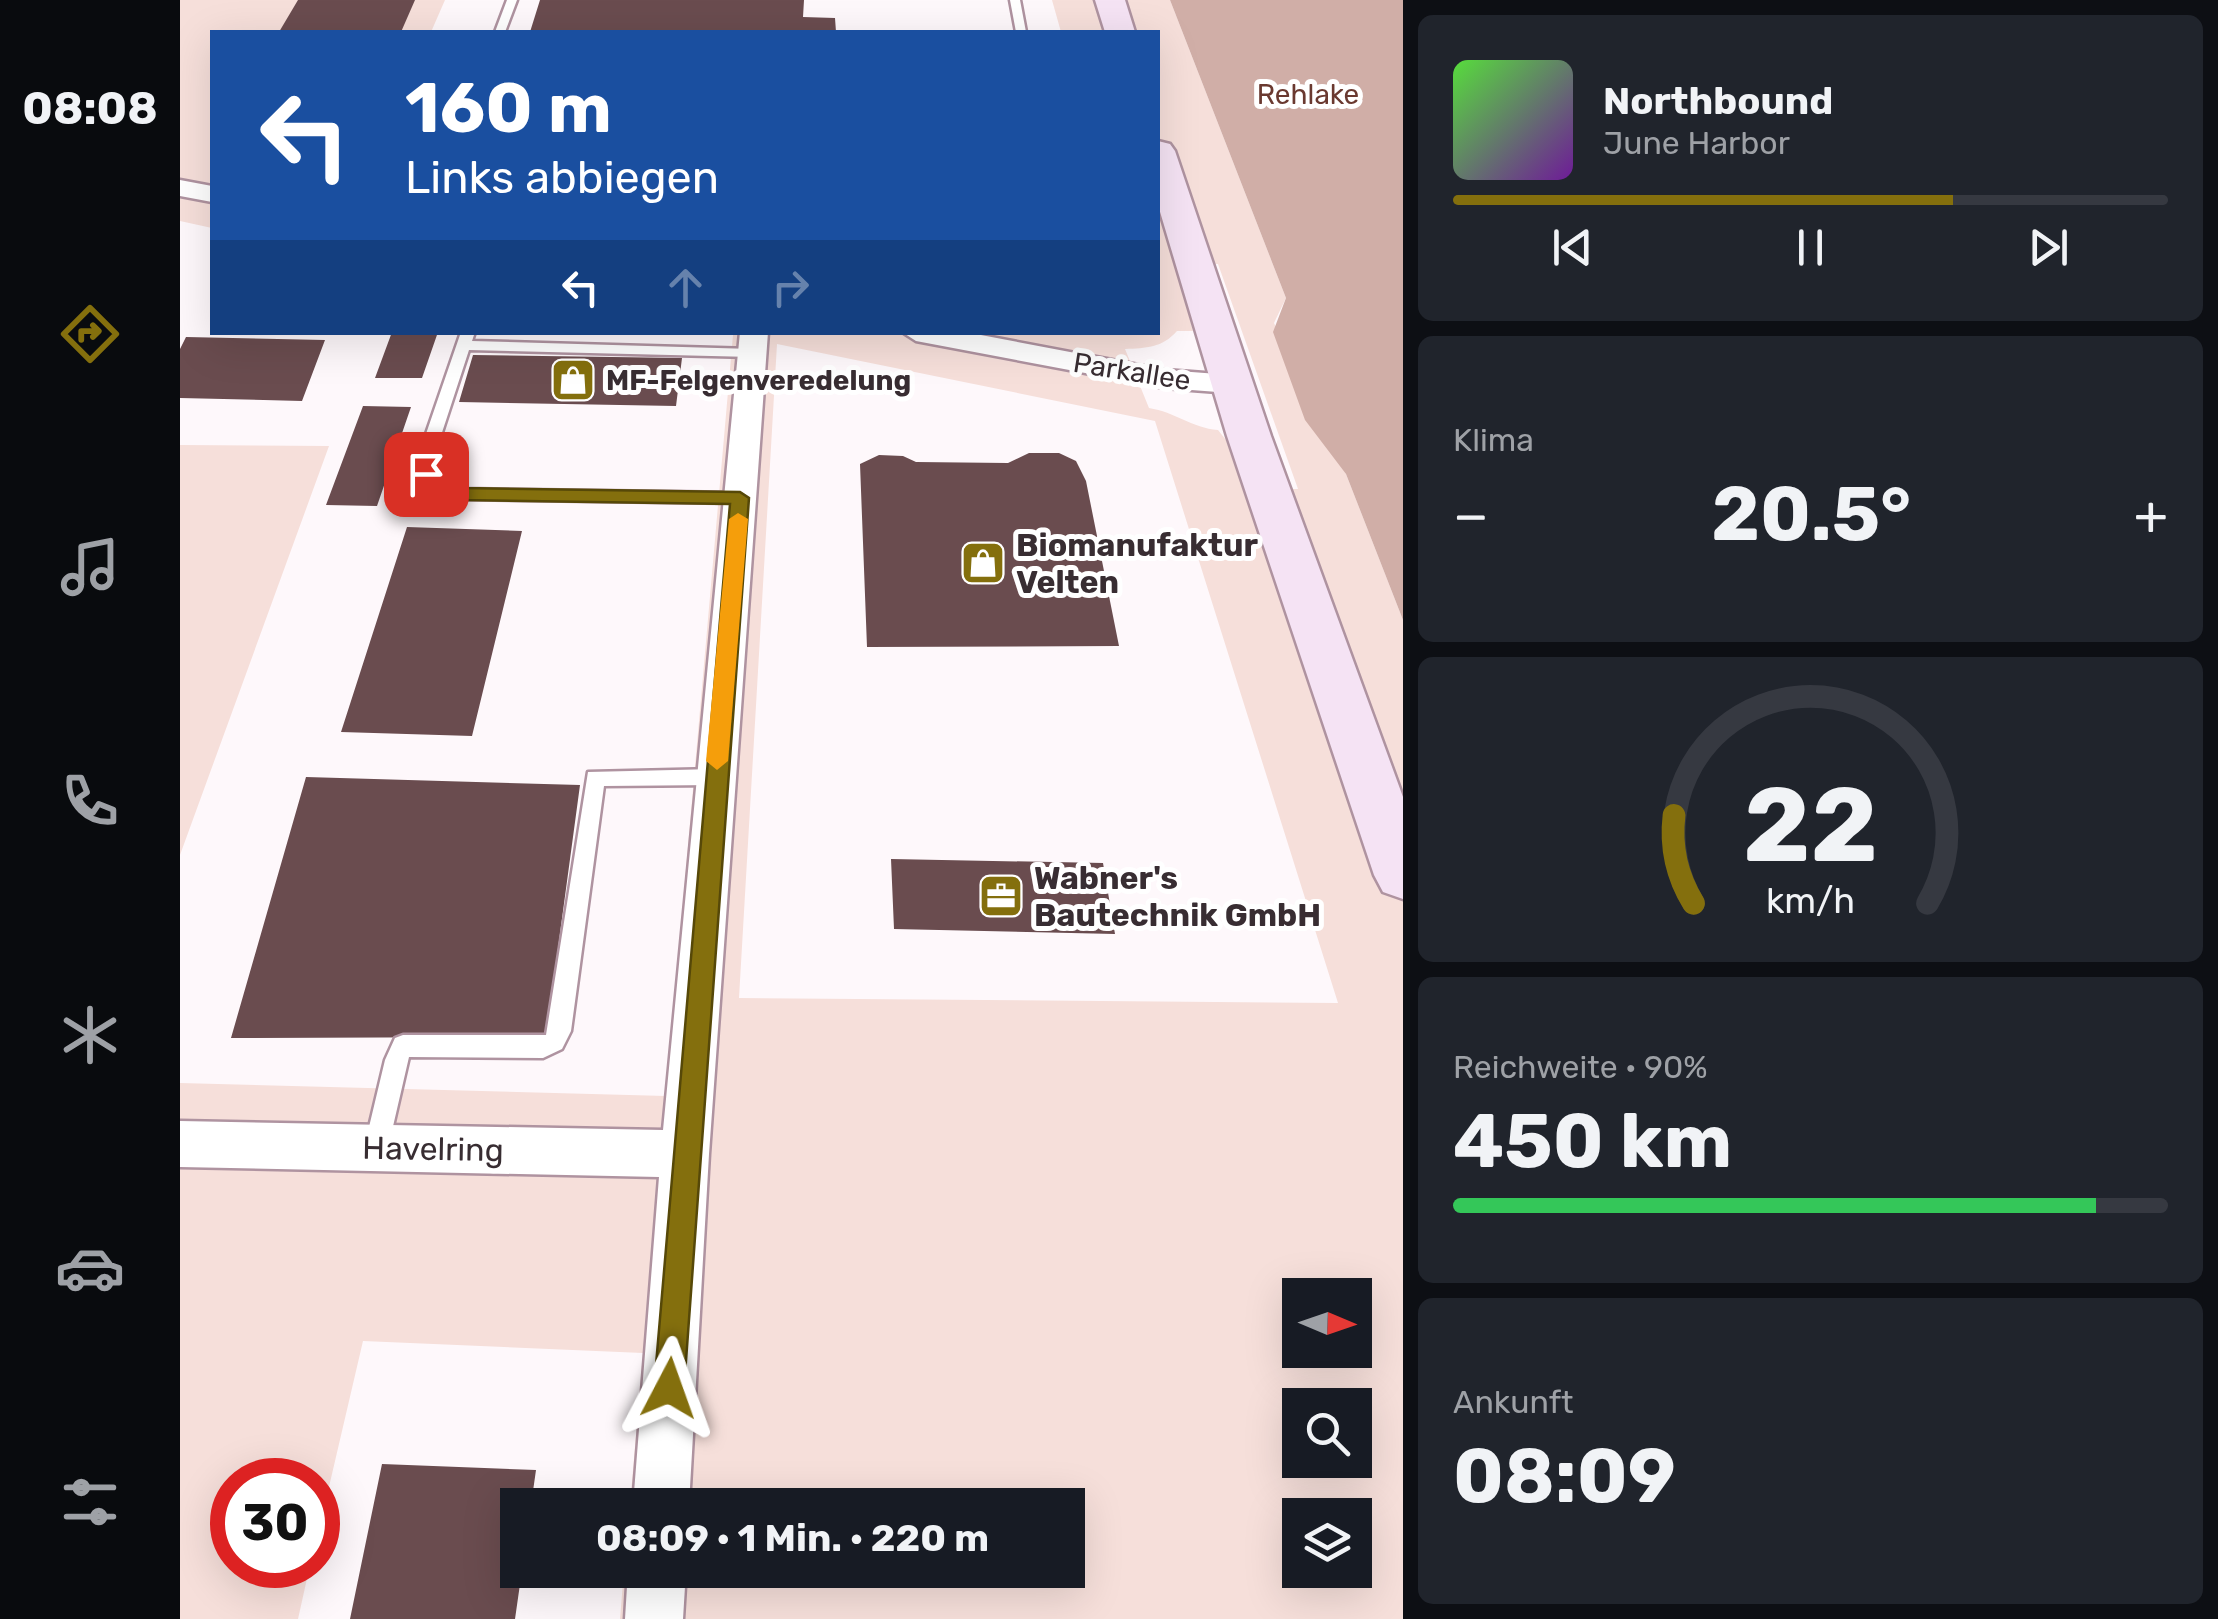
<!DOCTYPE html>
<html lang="de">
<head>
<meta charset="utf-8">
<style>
	:root { --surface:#171b24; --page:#20242c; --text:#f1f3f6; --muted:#9ea1a6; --line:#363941; --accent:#846f0d }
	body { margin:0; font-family:Rubik,sans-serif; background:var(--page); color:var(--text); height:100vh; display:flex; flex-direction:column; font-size:38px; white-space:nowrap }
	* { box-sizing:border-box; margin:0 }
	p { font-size:32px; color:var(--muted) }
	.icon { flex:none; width:55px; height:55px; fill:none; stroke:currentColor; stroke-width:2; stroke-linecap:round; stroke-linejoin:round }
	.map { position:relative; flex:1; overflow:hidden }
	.details { display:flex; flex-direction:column; gap:15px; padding:15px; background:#0d0f14; width:815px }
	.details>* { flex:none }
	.top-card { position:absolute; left:30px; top:30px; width:950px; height:305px; border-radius:0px; box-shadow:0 10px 40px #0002; background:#1a4fa0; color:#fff; overflow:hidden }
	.needle { width:65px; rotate:92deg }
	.fabs { position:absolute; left:1102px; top:1278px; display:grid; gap:20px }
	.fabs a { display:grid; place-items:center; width:90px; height:90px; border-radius:0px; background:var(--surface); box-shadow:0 10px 40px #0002; font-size:50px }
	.speed { position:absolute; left:30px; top:1458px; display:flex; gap:20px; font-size:50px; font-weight:700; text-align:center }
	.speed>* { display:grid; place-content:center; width:130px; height:130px; border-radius:50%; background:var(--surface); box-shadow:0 10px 40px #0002; line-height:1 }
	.speed .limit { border:15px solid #d22; background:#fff; color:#111 }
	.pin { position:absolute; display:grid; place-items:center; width:85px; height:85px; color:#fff; margin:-42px; border-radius:20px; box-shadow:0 5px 15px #0006 }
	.me { position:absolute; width:110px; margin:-55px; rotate:4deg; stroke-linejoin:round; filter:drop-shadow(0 0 8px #0008) }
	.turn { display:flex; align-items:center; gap:35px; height:210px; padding:0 30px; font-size:45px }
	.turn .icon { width:130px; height:130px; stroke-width:2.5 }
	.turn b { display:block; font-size:70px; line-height:85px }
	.lanes { display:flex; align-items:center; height:95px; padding:0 30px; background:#0003; justify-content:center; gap:50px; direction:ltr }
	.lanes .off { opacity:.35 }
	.big { font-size:75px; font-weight:700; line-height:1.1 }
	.details .widget { flex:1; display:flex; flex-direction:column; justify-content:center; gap:15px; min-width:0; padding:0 35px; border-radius:15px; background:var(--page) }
	.details .dial { align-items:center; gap:0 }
	.dial svg { height:260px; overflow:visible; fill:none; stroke:var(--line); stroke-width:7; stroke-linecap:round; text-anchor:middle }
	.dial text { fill:var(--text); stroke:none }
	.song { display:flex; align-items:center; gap:30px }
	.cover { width:120px; height:120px; border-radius:15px; background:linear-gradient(135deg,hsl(110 70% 55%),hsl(280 70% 35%)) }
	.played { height:10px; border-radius:5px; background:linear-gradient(90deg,var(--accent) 70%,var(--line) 70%) }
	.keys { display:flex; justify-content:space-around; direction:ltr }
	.heat { display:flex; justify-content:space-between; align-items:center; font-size:55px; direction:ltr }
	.charge { height:15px; border-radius:8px; background:linear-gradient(90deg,#34c759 90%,var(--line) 0) }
	.trip { position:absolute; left:320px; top:1488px; width:585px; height:100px; border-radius:0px; background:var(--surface); box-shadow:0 10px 40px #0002; font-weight:700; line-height:100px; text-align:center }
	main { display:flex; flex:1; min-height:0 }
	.dock { display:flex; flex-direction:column; width:180px; justify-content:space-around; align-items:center; background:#090b0e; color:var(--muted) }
	.dock .icon { width:70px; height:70px }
	.dock .selected { color:var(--accent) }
	.dock b { font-size:45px; color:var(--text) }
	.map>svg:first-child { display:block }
	.green { fill:#f6dfda; fill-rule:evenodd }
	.forest { fill:#d0aea7 }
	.building { fill:#6a4c4f }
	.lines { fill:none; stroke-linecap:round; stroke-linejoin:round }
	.lane-casing { stroke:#af93a0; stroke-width:5 }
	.street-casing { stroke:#af93a0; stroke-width:5 }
	.secondary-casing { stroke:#af93a0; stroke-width:5 }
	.lane { fill:#fff; fill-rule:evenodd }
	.street { fill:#fff; fill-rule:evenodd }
	.secondary { fill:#f5e3f4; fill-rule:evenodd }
	.route { fill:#846f0d; stroke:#564808; stroke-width:2.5 }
	.slow { fill:#f59e0b }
	.labels { text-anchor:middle; stroke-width:10; stroke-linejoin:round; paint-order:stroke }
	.far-park-label { font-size:28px; fill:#6a3930; stroke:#fff }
	.far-street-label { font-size:28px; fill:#382d32; stroke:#fff }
	.far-poi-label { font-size:28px; font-weight:bold; fill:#382d32; stroke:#fff; text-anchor:start }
	.poi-label { font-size:32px; font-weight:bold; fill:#382d32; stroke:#fff; text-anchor:start }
	.street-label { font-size:32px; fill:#382d32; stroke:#fff }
</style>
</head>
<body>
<main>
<nav class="dock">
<b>08:08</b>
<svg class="icon selected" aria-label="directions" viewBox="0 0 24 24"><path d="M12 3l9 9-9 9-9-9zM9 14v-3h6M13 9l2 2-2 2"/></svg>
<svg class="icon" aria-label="music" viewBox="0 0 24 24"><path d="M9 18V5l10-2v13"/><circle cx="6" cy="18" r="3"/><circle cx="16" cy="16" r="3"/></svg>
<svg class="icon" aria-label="phone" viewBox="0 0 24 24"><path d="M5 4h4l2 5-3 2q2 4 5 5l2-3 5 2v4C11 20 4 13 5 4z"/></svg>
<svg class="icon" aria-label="climate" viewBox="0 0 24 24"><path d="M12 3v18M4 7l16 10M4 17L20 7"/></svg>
<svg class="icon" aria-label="car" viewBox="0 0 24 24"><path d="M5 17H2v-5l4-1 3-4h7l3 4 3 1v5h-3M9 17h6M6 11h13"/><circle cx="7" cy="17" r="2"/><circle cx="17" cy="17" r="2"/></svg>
<svg class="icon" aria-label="filters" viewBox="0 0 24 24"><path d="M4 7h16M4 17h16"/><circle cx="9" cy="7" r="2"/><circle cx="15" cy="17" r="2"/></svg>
</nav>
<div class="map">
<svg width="1223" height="1619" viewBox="0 0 1223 1619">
	<rect width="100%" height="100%" fill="#fef8fb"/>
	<path class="green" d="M0 0H265L251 32H32V228L0 221Z
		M872 0H990L1106 298 1094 323 1166 474 1223 620V1619H440L444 1570H888V1505H450L463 1353 183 1341 138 1534V1480H52V1565H130L118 1619H0V1083L486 1096 553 335 542 333 978 332V32H881ZM1038 264 1118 489H1063L1046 440 1038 430C1012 428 995 412 969 408L945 349C966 348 982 348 997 331H1013L996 265ZM597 344 975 421 1158 1003 559 998ZM1120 1295H1175V1350H1120ZM1120 1405H1175V1460H1120ZM1120 1515H1175V1570H1120Z
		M0 445 149 446 0 855Z"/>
	<path class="forest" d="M990 0H1223V620L1166 474 1125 420 1093 332 1106 298Z"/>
	<path class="building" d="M118 0H235L221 32H99Z
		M360 0H624L623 17 655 18 656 32H350Z
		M212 332H258L242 378H195Z
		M6 337 145 340 122 401 0 398V349Z
		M293 355 502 358 496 406 279 402Z
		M183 406 231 407 197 506 146 505Z
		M849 453H879L896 461 906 481 939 646 687 647 680 464 699 455 723 456 736 462 828 463Z
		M227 527 342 531 292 736 161 732Z
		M126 777 400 785 366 1037 51 1038Z
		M711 859 923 863 935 934 714 929Z
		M202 1464 356 1470 351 1505H338V1570H342L335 1619H170Z"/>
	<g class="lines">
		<defs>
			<path id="lane" d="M327 0H337L325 32H315Z
				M830 0H840L846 32H836Z
				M281 332H295L292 341 572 349 579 353 572 357 289 350 252 463 259 482 283 489 560 493 568 498 560 503 283 499 246 489 236 463Z
				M536 769 543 771 546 777 543 783 536 785 424 786 391 1031 382 1049 363 1058 229 1057 208 1148 204 1156 196 1160 188 1156 184 1148 205 1060 215 1038 223 1035H366L408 772Z"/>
			<path id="street" d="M0 180 32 186V202L0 196Z
				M560 332H588L529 1154 509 1505H453L479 1177 0 1167V1121L483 1130Z
				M722 332H785L985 370 1051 375 1062 377 1066 384 1062 391 1051 393 985 388 736 341Z
				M448 1570H506L503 1619H445Z"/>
			<path id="secondary" d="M915 0H945L955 32H925Z
				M978 141 990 144 995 151 1091 436 1223 797V899L1203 892 1194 875 1047 436 978 205Z"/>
		</defs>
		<use href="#lane" class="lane-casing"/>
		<use href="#street" class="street-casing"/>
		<use href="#secondary" class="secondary-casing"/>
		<use href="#lane" class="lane"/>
		<use href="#street" class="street"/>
		<use href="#secondary" class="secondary"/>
	</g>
	<path class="route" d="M246 468 252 470 259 481 283 488 560 492 569 498 504 1388 500 1399 489 1403 478 1399 474 1388 550 504 283 500 246 490 236 474Z"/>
	<path class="slow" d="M558 513 568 519 548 761 537 770 526 761 549 519Z"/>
	<defs>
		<symbol id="shop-square" viewBox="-11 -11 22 22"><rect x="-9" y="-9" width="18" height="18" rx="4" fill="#846f0d" stroke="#fff"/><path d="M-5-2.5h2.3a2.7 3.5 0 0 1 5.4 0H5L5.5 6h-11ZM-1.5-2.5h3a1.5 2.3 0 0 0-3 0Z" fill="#fff"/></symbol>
		<symbol id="office-square" viewBox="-11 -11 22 22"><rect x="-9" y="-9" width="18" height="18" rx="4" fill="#846f0d" stroke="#fff"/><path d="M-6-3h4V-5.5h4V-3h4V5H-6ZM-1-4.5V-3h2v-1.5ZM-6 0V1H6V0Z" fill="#fff"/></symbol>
	</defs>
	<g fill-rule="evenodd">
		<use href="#shop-square" x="368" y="355" width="50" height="50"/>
		<use href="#shop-square" x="778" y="538" width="50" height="50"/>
		<use href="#office-square" x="796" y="871" width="50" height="50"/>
	</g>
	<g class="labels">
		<g class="far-park-label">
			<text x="1128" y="104">Rehlake</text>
		</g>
		<g class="far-street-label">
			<text transform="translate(952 371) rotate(9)" y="10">Parkallee</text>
		</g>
		<g class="far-poi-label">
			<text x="426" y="390">MF-Felgenveredelung</text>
		</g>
		<g class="poi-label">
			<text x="836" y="556">Biomanufaktur<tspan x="836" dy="37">Velten</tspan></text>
			<text x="854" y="889">Wabner's<tspan x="854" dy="37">Bautechnik GmbH</tspan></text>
		</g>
		<g class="street-label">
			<text transform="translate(253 1149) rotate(1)" y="11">Havelring</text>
		</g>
	</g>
</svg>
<div class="fabs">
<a><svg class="needle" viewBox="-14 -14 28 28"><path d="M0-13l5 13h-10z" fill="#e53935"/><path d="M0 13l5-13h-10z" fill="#9ea1a6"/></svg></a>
<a><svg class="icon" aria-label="search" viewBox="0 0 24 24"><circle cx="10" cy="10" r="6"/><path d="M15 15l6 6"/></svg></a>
<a><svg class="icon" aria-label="layers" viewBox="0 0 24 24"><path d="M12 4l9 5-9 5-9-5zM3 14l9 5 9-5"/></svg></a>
</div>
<div class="speed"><div class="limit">30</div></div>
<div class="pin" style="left:246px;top:474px;background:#d93025"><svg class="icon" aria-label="arrive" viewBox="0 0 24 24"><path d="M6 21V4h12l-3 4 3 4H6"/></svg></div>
<svg class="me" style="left:489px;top:1388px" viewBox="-20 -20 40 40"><path d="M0-17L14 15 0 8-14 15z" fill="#846f0d" stroke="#fff" stroke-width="4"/></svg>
<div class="trip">08:09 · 1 Min. · 220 m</div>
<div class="top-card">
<div class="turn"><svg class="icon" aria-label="left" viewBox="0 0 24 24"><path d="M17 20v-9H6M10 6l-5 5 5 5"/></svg><div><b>160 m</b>Links abbiegen</div></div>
<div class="lanes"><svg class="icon" aria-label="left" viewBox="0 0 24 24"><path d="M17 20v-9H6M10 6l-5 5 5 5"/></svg><svg class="icon off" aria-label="ahead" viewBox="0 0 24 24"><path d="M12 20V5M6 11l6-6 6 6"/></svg><svg class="icon off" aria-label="right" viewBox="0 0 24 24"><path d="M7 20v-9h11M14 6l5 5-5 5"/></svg></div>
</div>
</div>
<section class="details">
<div class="widget">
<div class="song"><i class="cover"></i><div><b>Northbound</b><p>June Harbor</p></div></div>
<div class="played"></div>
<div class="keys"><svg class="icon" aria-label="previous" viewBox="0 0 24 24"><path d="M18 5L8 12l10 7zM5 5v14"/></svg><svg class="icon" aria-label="pause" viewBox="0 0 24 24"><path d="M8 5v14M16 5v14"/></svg><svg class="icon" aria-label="next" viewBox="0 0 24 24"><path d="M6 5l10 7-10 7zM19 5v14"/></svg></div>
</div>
<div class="widget"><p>Klima</p>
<div class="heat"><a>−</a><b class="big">20.5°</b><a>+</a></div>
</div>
<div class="widget dial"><svg viewBox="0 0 100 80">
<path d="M14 69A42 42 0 1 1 86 69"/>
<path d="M14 69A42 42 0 0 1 8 42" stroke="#846f0d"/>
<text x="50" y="56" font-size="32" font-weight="700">22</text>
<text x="50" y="72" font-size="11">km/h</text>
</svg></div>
<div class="widget"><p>Reichweite · 90%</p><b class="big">450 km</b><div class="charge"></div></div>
<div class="widget"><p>Ankunft</p><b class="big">08:09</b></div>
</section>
</main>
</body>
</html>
